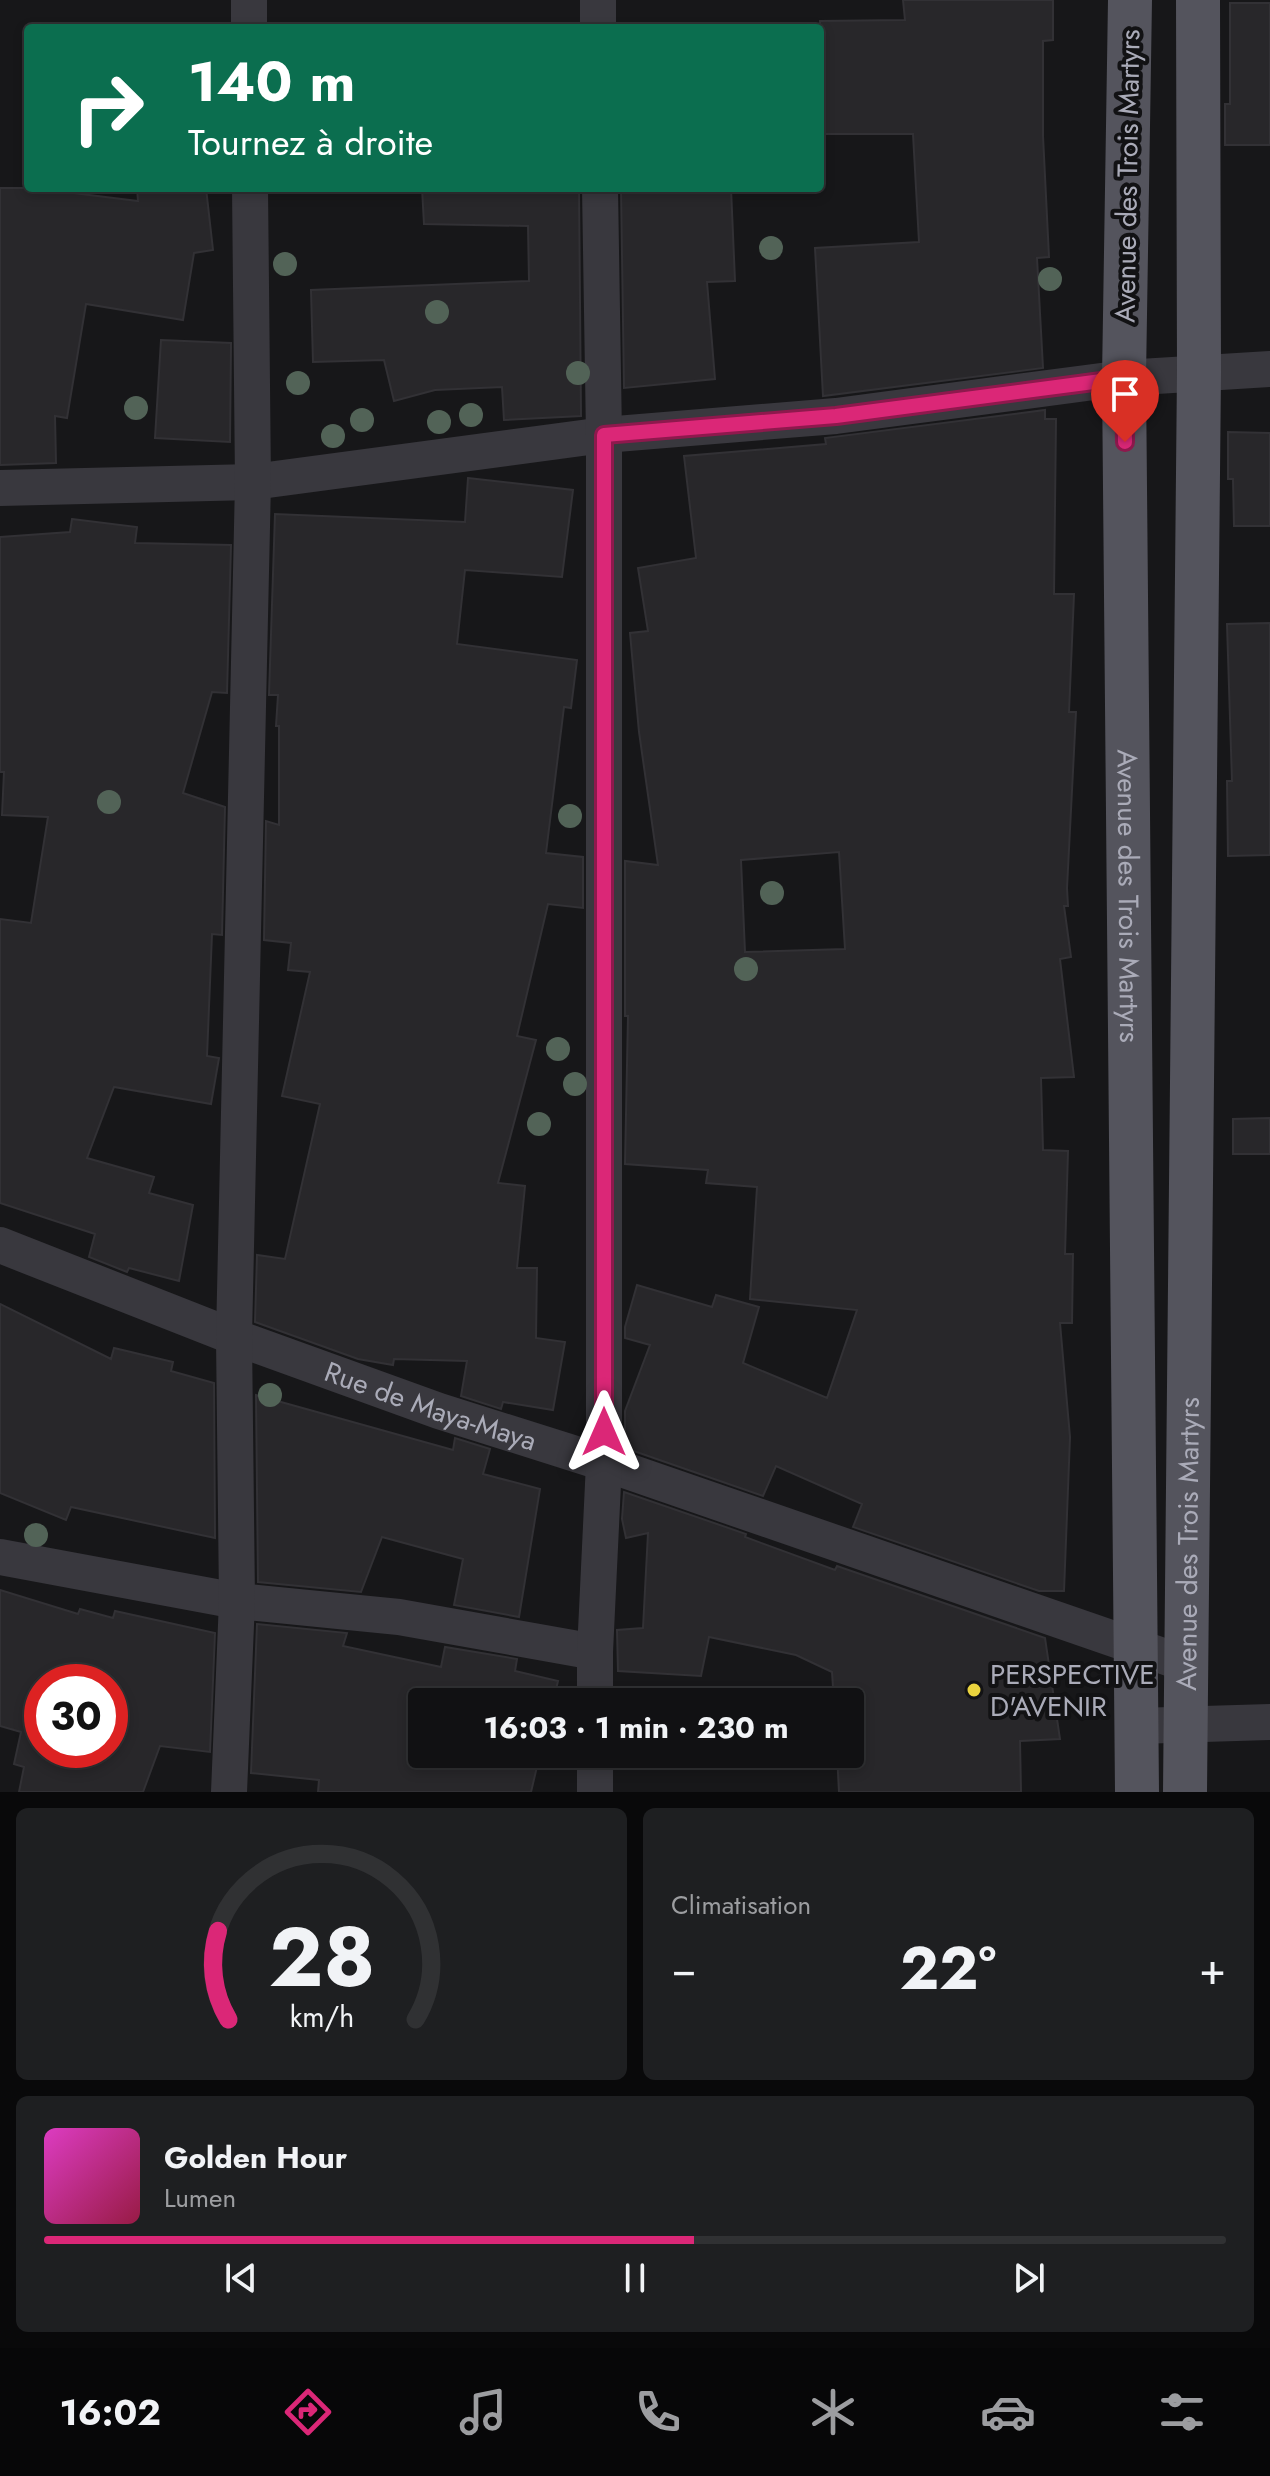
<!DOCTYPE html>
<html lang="fr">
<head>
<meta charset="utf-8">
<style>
	:root { --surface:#111113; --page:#1e1f21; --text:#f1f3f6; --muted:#9c9da0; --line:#303133; --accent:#db2777 }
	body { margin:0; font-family:Jost,sans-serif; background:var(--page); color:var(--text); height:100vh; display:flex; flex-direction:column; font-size:30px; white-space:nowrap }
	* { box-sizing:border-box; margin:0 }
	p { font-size:26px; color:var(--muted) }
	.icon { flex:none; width:44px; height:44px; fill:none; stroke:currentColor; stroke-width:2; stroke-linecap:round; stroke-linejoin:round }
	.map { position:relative; height:1792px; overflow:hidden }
	.details { display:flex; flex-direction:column; gap:16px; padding:16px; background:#09090a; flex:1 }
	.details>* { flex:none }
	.top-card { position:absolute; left:24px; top:24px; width:800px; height:168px; border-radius:8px; box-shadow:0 4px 12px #0003,0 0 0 2px var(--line); background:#0b6e4f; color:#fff; overflow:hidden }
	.speed { position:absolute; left:24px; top:1664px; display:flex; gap:16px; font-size:40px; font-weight:700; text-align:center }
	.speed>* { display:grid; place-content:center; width:104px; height:104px; border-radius:50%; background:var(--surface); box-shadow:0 4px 12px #0003,0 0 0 2px var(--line); line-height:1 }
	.speed .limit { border:12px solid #d22; background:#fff; color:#111 }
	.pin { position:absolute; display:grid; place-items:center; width:68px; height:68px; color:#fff; margin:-82px -34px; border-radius:50% 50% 50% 0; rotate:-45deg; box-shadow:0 0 8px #0007 }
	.pin .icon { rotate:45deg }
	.me { position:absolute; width:88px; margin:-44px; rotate:0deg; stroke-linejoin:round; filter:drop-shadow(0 0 6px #0008) }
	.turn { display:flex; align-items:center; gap:28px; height:168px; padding:0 32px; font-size:36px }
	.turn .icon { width:104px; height:104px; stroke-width:2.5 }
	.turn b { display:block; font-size:56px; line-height:68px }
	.big { font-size:60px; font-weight:700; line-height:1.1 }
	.details .widget { flex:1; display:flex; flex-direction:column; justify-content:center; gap:12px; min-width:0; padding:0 28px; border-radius:12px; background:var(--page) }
	.details .dial { align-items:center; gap:0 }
	.dial svg { height:208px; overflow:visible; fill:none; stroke:var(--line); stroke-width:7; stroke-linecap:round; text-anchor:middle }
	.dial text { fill:var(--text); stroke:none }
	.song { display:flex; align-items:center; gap:24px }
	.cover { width:96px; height:96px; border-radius:12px; background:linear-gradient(135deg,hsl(310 70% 55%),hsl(340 70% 35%)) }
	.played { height:8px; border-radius:4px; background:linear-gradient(90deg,var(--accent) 55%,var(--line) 55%) }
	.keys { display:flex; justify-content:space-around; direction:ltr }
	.heat { display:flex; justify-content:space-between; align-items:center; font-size:44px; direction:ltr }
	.details .tiles { flex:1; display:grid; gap:16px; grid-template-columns:1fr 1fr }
	.widget:last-child { grid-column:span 2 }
	.trip { position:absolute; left:408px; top:1688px; width:456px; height:80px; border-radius:8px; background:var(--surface); box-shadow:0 4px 12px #0003,0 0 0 2px var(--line); font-weight:700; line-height:80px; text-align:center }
	.tabs { display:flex; height:128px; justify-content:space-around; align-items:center; background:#070708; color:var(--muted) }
	.tabs .icon { width:56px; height:56px }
	.tabs .on { color:var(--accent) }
	.tabs b { font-size:36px; color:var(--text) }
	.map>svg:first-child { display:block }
	.building { fill:#28272a; stroke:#323135; stroke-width:2; fill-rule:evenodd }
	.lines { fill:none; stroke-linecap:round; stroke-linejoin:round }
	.street { stroke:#39383e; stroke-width:36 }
	.primary { stroke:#54545d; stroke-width:44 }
	.tree { fill:#526357 }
	.route-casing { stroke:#8e194d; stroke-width:20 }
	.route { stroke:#db2777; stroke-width:14 }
	.poi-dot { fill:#ead33e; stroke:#121214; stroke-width:3 }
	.labels { text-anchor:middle; stroke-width:8; stroke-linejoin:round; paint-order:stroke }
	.street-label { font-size:28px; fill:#aaabb8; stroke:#121214 }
	.poi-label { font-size:28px; fill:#aaabb8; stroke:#121214; text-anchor:start }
</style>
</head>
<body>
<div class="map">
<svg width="1270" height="1792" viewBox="0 0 1270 1792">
	<rect width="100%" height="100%" fill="#171719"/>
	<path class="building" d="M903 0H1053V40L1043 41V136L1049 257 1037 258 1043 368 823 396 815 248 919 242 913 134H820V21L905 20Z
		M1230 3H1270V145H1225V104H1230Z
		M0 188H33L138 201 137 188H206L213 250 194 253 183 320 86 304 67 418 55 416 56 463 0 465Z
		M422 188H579L581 416 504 420 502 387 435 390 394 401 384 360 313 362 311 290 529 281 528 226 424 224Z
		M621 188H731L735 281 707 282 715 379 624 388Z
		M161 340 231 343 230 442 155 438Z
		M1045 410V419H1056L1054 594H1074L1069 712H1076L1067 888 1068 906H1064L1071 957 1060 959 1074 1077 1041 1078 1043 1150 1068 1151 1065 1254H1073L1072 1323H1060L1070 1437 1064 1591H1039L853 1527 862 1504 776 1466 763 1496 625 1448V1411L650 1345 625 1338V1327L637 1285 712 1307 716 1295 759 1307 743 1363 827 1398 857 1310 750 1299 757 1187 706 1183 708 1170 625 1164 628 1016H625V861L658 865 639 732 630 633 648 631 638 568 696 558 684 456 826 444 825 438ZM839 852 845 949 745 952 741 860Z
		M1228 432 1270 433V526H1234L1233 479H1228Z
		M468 478 573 490 562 577 465 570 457 644 577 660 571 708 564 707 546 853 583 857V908L548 904 517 1036 536 1040 498 1183 525 1186 517 1268H537L536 1338 565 1342 553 1410 503 1402 501 1409 461 1396 467 1361 394 1359 393 1365 358 1359 255 1322 257 1255 285 1259 320 1104 282 1096 310 972 288 970 291 943 264 940 266 821 279 825V726H276L278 695H269L275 514 465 522Z
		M72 519 137 527 135 543 231 545 227 693 212 692 183 793 225 807 222 935 212 934 207 1056 219 1058 211 1104 114 1087 87 1158 154 1177 149 1193 193 1205 179 1281 129 1268 127 1272 89 1257 95 1234 0 1203V919L31 923 48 817 2 815 4 772H0V537L70 532Z
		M1270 623V855L1228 856 1227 781H1232L1227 624Z
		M1270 1118V1154H1233V1119Z
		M0 1304 111 1359 114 1348 173 1362 171 1371 214 1383 215 1538 71 1507 66 1520 0 1493Z
		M256 1395 453 1450 455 1438 490 1449 483 1474 540 1489 519 1617 454 1605 463 1559 382 1537 361 1592 258 1582Z
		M624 1492 746 1534 745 1537 835 1570 837 1566 1045 1638 1060 1739 1020 1741 1021 1792H839L837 1754H850V1702H834L832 1672 796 1655 709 1637 701 1676 618 1671 617 1630 643 1628 648 1533 626 1538 622 1519Z
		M0 1590 78 1614 80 1609 113 1618 115 1611 215 1633 210 1752 160 1746 143 1792H19L24 1767 14 1764 21 1732 0 1726ZM42 1682H110V1750H42Z
		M257 1624 347 1633 343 1646 441 1667 445 1647 517 1659 515 1671 558 1681 553 1702H422V1754H540L531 1792H318L319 1780 251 1773Z"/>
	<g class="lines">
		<g class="street">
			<path d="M249 0V28"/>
			<path d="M598 0V28"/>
			<path d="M0 488 253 482 604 435 836 416 1124 378 1270 369"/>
			<path id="s1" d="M0 1245 234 1337 439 1411 604 1463 1186 1664"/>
			<path d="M0 1557 237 1601 399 1617 595 1652"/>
			<path d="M595 1702V1652L604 1463V435L600 188"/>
			<path d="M1137 1726 1270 1722"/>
			<path d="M595 1754V1792"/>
			<path d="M229 1792 237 1601 234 1337 253 482 250 188"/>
		</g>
		<g class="primary">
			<path id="s2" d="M1130 0 1124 378 1137 1792"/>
			<path id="s3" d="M1185 1792 1199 372 1198 0"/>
		</g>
	</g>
	<g class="tree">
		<circle cx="771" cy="248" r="12"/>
		<circle cx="285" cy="264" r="12"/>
		<circle cx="1050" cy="279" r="12"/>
		<circle cx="437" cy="312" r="12"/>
		<circle cx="578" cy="373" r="12"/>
		<circle cx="298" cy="383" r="12"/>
		<circle cx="136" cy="408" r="12"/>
		<circle cx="471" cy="415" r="12"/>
		<circle cx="362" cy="420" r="12"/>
		<circle cx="439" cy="422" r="12"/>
		<circle cx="333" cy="436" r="12"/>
		<circle cx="109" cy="802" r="12"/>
		<circle cx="570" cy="816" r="12"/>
		<circle cx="772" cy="893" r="12"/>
		<circle cx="746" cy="969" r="12"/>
		<circle cx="558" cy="1049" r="12"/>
		<circle cx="575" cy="1084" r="12"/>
		<circle cx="539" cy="1124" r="12"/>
		<circle cx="270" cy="1395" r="12"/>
		<circle cx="36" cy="1535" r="12"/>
	</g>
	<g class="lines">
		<defs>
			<path id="route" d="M604 1432V435L836 416 1124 378 1125 442"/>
		</defs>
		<use href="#route" class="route-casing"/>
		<use href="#route" class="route"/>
	</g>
	<circle class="poi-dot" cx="974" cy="1690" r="8"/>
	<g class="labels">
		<g class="street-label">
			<text transform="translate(1127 176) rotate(-89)" y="10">Avenue des Trois Martyrs</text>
			<text dy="10" stroke="none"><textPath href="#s2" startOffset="896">Avenue des Trois Martyrs</textPath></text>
			<text dy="10" stroke="none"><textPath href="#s1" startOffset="460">Rue de Maya-Maya</textPath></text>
			<text dy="10" stroke="none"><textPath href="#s3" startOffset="248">Avenue des Trois Martyrs</textPath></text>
		</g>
		<g class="poi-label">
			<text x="990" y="1684">PERSPECTIVE<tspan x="990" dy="32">D'AVENIR</tspan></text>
		</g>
	</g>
</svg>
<div class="speed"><div class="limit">30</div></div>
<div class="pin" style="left:1125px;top:442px;background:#d93025"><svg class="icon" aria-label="arrive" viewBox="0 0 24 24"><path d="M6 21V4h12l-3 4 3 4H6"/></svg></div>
<svg class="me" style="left:604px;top:1432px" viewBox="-20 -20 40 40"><path d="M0-17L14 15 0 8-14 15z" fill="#db2777" stroke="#fff" stroke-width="4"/></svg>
<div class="trip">16:03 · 1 min · 230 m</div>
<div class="top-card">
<div class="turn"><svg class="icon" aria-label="right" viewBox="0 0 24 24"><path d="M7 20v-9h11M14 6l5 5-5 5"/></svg><div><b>140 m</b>Tournez à droite</div></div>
</div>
</div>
<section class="details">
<div class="tiles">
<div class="widget dial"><svg viewBox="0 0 100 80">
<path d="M14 69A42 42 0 1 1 86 69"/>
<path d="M14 69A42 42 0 0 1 10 35" stroke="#db2777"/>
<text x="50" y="56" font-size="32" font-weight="700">28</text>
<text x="50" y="72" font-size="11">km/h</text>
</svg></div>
<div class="widget"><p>Climatisation</p>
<div class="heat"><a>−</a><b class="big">22°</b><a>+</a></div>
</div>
<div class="widget">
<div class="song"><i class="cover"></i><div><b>Golden Hour</b><p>Lumen</p></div></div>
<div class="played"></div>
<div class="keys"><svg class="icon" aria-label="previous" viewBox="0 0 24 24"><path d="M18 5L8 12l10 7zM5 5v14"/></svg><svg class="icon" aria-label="pause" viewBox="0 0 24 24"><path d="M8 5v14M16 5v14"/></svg><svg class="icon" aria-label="next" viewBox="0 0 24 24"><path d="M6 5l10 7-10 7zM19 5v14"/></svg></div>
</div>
</div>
</section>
<nav class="tabs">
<b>16:02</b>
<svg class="icon on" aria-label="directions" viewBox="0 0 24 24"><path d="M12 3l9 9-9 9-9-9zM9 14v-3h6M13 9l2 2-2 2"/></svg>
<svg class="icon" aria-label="music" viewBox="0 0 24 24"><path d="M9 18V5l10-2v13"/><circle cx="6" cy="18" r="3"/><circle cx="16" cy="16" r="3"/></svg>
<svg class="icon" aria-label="phone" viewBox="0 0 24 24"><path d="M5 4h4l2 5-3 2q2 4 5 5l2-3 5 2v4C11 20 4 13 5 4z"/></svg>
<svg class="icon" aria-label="climate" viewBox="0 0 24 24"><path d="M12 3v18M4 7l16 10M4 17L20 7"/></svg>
<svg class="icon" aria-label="car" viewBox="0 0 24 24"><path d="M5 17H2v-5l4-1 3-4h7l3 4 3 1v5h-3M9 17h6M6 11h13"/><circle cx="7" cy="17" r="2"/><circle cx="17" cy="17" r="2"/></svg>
<svg class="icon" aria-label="filters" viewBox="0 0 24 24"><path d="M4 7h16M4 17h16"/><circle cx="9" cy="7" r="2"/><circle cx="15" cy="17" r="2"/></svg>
</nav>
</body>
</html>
